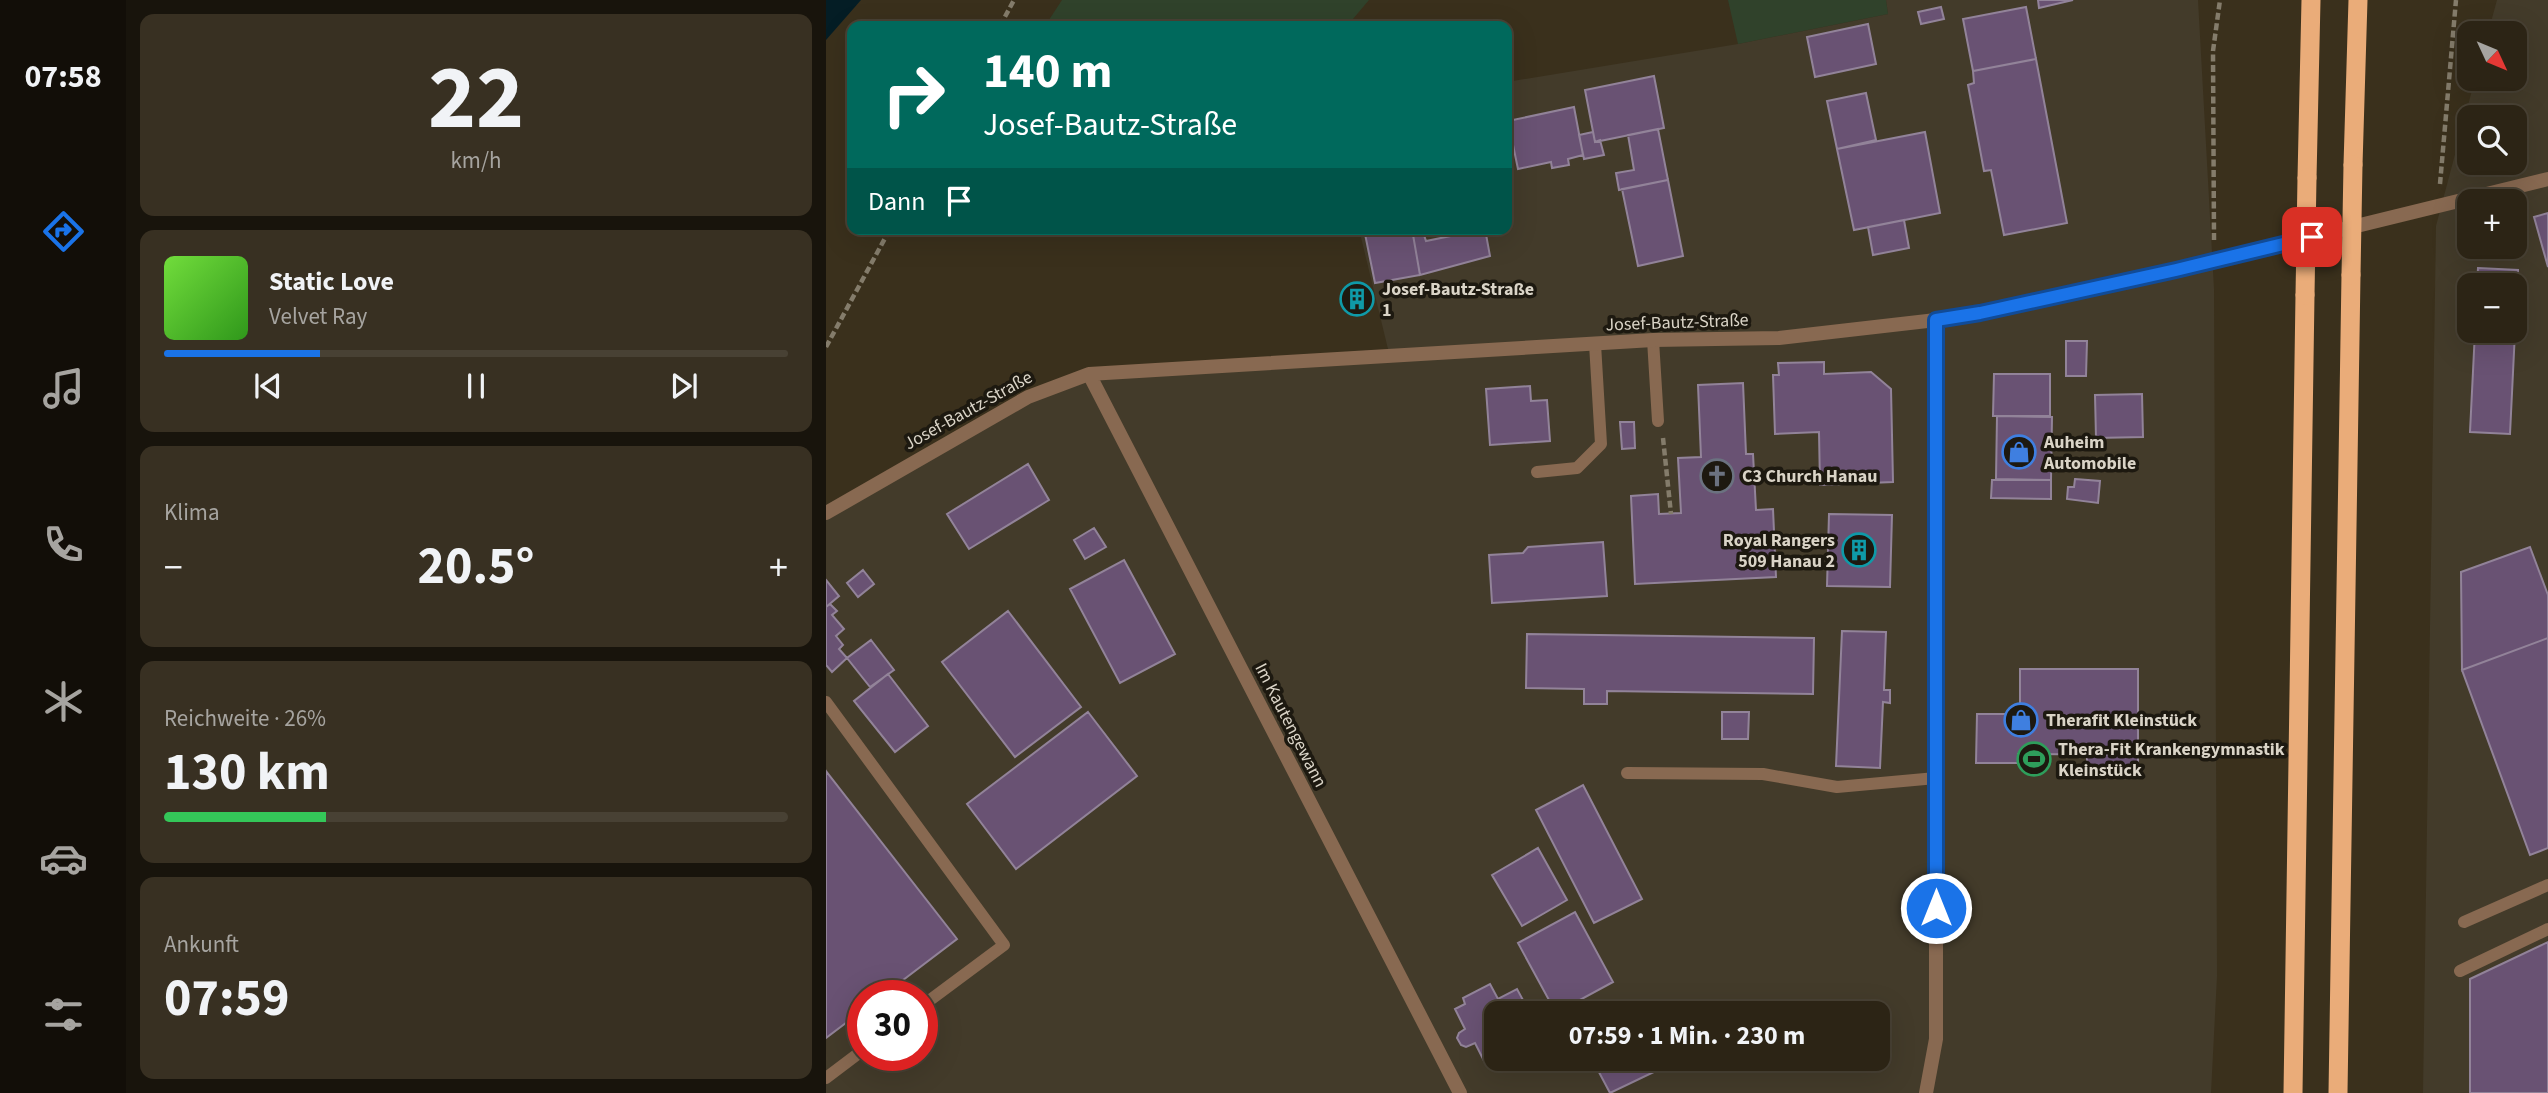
<!DOCTYPE html>
<html lang="de">
<head>
<meta charset="utf-8">
<style>
	:root { --surface:#2c2415; --page:#383022; --text:#f1f3f6; --muted:#a6a4a0; --line:#484134; --accent:#1a73e8 }
	body { margin:0; font-family:"Source Sans 3",sans-serif; background:var(--page); color:var(--text); height:100vh; display:flex; flex-direction:column; font-size:26px; white-space:nowrap }
	* { box-sizing:border-box; margin:0 }
	p { font-size:23px; color:var(--muted) }
	.icon { flex:none; width:38px; height:38px; fill:none; stroke:currentColor; stroke-width:2; stroke-linecap:round; stroke-linejoin:round }
	.map { position:relative; flex:1; overflow:hidden }
	.drawer { display:flex; flex-direction:column; gap:14px; padding:14px; background:#18140c; width:700px }
	.drawer>* { flex:none }
	.top-card { position:absolute; left:21px; top:21px; width:665px; height:214px; border-radius:14px; box-shadow:0 7px 28px #0002,0 0 0 2px var(--line); background:#00695c; color:#fff; overflow:hidden }
	.needle { width:46px; rotate:134deg }
	.tools { position:absolute; left:1631px; top:21px; display:grid; gap:14px }
	.tools a { display:grid; place-items:center; width:70px; height:70px; border-radius:14px; background:var(--surface); box-shadow:0 7px 28px #0002,0 0 0 2px var(--line); font-size:35px }
	.speed { position:absolute; left:21px; top:980px; display:flex; gap:14px; font-size:35px; font-weight:700; text-align:center }
	.speed>* { display:grid; place-content:center; width:91px; height:91px; border-radius:50%; background:var(--surface); box-shadow:0 7px 28px #0002,0 0 0 2px var(--line); line-height:1 }
	.speed .limit { border:10px solid #d22; background:#fff; color:#111 }
	.pin { position:absolute; display:grid; place-items:center; width:60px; height:60px; color:#fff; margin:-30px; border-radius:14px; box-shadow:0 4px 10px #0006 }
	.me { position:absolute; width:77px; margin:-38px; rotate:0deg; stroke-linejoin:round; filter:drop-shadow(0 0 5px #0008) }
	.turn { display:flex; align-items:center; gap:24px; height:147px; padding:0 21px; font-size:32px }
	.turn .icon { width:91px; height:91px; stroke-width:2.5 }
	.turn b { display:block; font-size:49px; line-height:60px }
	.then { display:flex; align-items:center; height:66px; padding:0 21px; background:#0003; gap:14px; font-size:26px }
	.big { font-size:52px; font-weight:700; line-height:1.1 }
	.drawer .widget { flex:1; display:flex; flex-direction:column; justify-content:center; gap:10px; min-width:0; padding:0 24px; border-radius:14px; background:var(--page) }
	.drawer .dial { align-items:center; gap:0 }
	.dial b { font-size:91px; line-height:1 }
	.song { display:flex; align-items:center; gap:21px }
	.cover { width:84px; height:84px; border-radius:10px; background:linear-gradient(135deg,hsl(100 70% 55%),hsl(110 70% 35%)) }
	.played { height:7px; border-radius:4px; background:linear-gradient(90deg,var(--accent) 25%,var(--line) 25%) }
	.keys { display:flex; justify-content:space-around; direction:ltr }
	.heat { display:flex; justify-content:space-between; align-items:center; font-size:38px; direction:ltr }
	.charge { height:10px; border-radius:5px; background:linear-gradient(90deg,#34c759 26%,var(--line) 0) }
	.trip { position:absolute; left:658px; top:1001px; width:406px; height:70px; border-radius:14px; background:var(--surface); box-shadow:0 7px 28px #0002,0 0 0 2px var(--line); font-weight:700; line-height:70px; text-align:center }
	main { display:flex; flex:1; min-height:0 }
	.tab-bar { display:flex; flex-direction:column; width:126px; justify-content:space-around; align-items:center; background:#120e08; color:var(--muted) }
	.tab-bar .icon { width:49px; height:49px }
	.tab-bar .selected { color:var(--accent) }
	.tab-bar b { font-size:32px; color:var(--text) }
	.map>svg:first-child { display:block }
	.industrial { fill:#433b2a; fill-rule:evenodd }
	.green { fill:#30422b }
	.water { fill:#041d25 }
	.building { fill:#695273; stroke:#928399; stroke-width:2 }
	.lines { fill:none; stroke-linecap:round; stroke-linejoin:round }
	.path { stroke:#847c6b; stroke-width:4.5; stroke-dasharray:7 3.5; stroke-linecap:butt }
	.service { stroke:#886951; stroke-width:12 }
	.minor { stroke:#886951; stroke-width:14 }
	.trunk { stroke:#eaac79; stroke-width:19 }
	.trunk-bridge { stroke:#eaac79; stroke-width:19 }
	.route-casing { stroke:#114b97; stroke-width:18 }
	.route { stroke:#1a73e8; stroke-width:12 }
	.labels { text-anchor:middle; stroke-width:7; stroke-linejoin:round; paint-order:stroke }
	.poi-label { font-size:18px; font-weight:bold; fill:#dad4c7; stroke:#1d1910; text-anchor:start }
	.street-label { font-size:18px; fill:#dad4c7; stroke:#1d1910 }
</style>
</head>
<body>
<main>
<nav class="tab-bar">
<b>07:58</b>
<svg class="icon selected" aria-label="directions" viewBox="0 0 24 24"><path d="M12 3l9 9-9 9-9-9zM9 14v-3h6M13 9l2 2-2 2"/></svg>
<svg class="icon" aria-label="music" viewBox="0 0 24 24"><path d="M9 18V5l10-2v13"/><circle cx="6" cy="18" r="3"/><circle cx="16" cy="16" r="3"/></svg>
<svg class="icon" aria-label="phone" viewBox="0 0 24 24"><path d="M5 4h4l2 5-3 2q2 4 5 5l2-3 5 2v4C11 20 4 13 5 4z"/></svg>
<svg class="icon" aria-label="climate" viewBox="0 0 24 24"><path d="M12 3v18M4 7l16 10M4 17L20 7"/></svg>
<svg class="icon" aria-label="car" viewBox="0 0 24 24"><path d="M5 17H2v-5l4-1 3-4h7l3 4 3 1v5h-3M9 17h6M6 11h13"/><circle cx="7" cy="17" r="2"/><circle cx="17" cy="17" r="2"/></svg>
<svg class="icon" aria-label="filters" viewBox="0 0 24 24"><path d="M4 7h16M4 17h16"/><circle cx="9" cy="7" r="2"/><circle cx="15" cy="17" r="2"/></svg>
</nav>
<section class="drawer">
<div class="widget dial"><b>22</b><p>km/h</p></div>
<div class="widget">
<div class="song"><i class="cover"></i><div><b>Static Love</b><p>Velvet Ray</p></div></div>
<div class="played"></div>
<div class="keys"><svg class="icon" aria-label="previous" viewBox="0 0 24 24"><path d="M18 5L8 12l10 7zM5 5v14"/></svg><svg class="icon" aria-label="pause" viewBox="0 0 24 24"><path d="M8 5v14M16 5v14"/></svg><svg class="icon" aria-label="next" viewBox="0 0 24 24"><path d="M6 5l10 7-10 7zM19 5v14"/></svg></div>
</div>
<div class="widget"><p>Klima</p>
<div class="heat"><a>−</a><b class="big">20.5°</b><a>+</a></div>
</div>
<div class="widget"><p>Reichweite · 26%</p><b class="big">130 km</b><div class="charge"></div></div>
<div class="widget"><p>Ankunft</p><b class="big">07:59</b></div>
</section>
<div class="map">
<svg width="1722" height="1093" viewBox="0 0 1722 1093">
	<rect width="100%" height="100%" fill="#3a301c"/>
	<path class="industrial" d="M1060 0H1372L1388 289 1391 976 1385 1093H0V513L171 414 263 374 562 349 533 229H681V82L912 44 1062 14ZM37 996H96V1055H37ZM670 1013H1052V1059H670Z
		M1671 0H1722V1093H1597L1610 226 1649 79H1689V33H1662ZM1643 117H1689V163H1643ZM1643 201H1689V247H1643ZM1643 285H1689V331H1643Z"/>
	<path class="green" d="M236 0H543L521 26H219Z
		M902 0H1060L1062 14 912 44Z"/>
	<path class="water" d="M0 0H35L0 40Z"/>
	<path class="building" d="M1212 0H1247L1213 8Z
		M1115 7 1118 19 1095 24 1092 12Z
		M1200 7 1210 59 1147 71 1137 19Z
		M1042 24 1050 64 989 77 981 37Z
		M1210 59 1241 223 1178 235 1165 170 1158 171 1142 85 1148 83 1147 71Z
		M828 76 838 128 769 142 759 90Z
		M1040 93 1050 140 1011 149 1001 101Z
		M748 107 757 155 742 159 743 165 726 168 725 162 692 169 682 121Z
		M832 129 842 180 793 190 790 173 808 170 802 135Z
		M767 132 769 142 774 140 778 155 758 159 753 135Z
		M1099 132 1114 213 1028 230 1011 149Z
		M842 180 857 256 812 266 796 189Z
		M1722 213V267L1708 217Z
		M1078 220 1083 248 1047 255 1042 227Z
		M538 229H586L594 275 549 283Z
		M586 229H596L600 241 659 229 664 256 594 275Z
		M1652 268 1692 270 1684 434 1644 432 1649 331H1689V285H1651Z
		M536 286 538 311 526 312 524 287Z
		M1240 341H1261L1260 376H1240Z
		M998 362V374L1045 372 1065 389 1067 482 994 485 993 432 949 434 947 375H953L952 363Z
		M1168 374H1224V416H1167Z
		M917 383 920 454H927L930 510 947 509 950 577 809 584 805 496 832 494 833 514 855 513 852 458 875 457 872 385Z
		M704 386 705 401 721 400 724 441 664 445 660 389Z
		M1316 394 1317 437 1270 438 1269 395Z
		M1171 416 1226 417 1225 480 1170 479Z
		M794 422H808L809 448 796 449Z
		M202 464 223 500 143 549 121 514Z
		M1249 479 1274 481 1272 503 1241 499 1242 487H1248Z
		M1166 480H1225V499L1165 498Z
		M1003 514 1066 515 1064 587 1001 586Z
		M268 528 280 547 259 559 248 540Z
		M777 542 781 596 666 603 663 555 697 553 702 547Z
		M1704 547 1722 595V638L1636 670 1635 572Z
		M298 560 349 654 294 683 244 589Z
		M37 570 48 584 32 597 21 583Z
		M0 580 13 596 0 607Z
		M4 604 11 611 6 615 18 629 10 636 17 645 13 649 21 658 6 672 0 665V607Z
		M182 611 255 707 189 757 116 662Z
		M1016 631 1060 632 1058 690H1064V703L1057 702 1054 768 1010 766Z
		M701 634 988 638 987 694 781 691V704H758V689L700 688Z
		M1722 638V848L1704 855 1636 670Z
		M45 640 68 670 44 687 21 658Z
		M1194 669H1312V755L1192 754V763H1150L1151 714H1194Z
		M62 674 102 726 69 752 28 701Z
		M262 712 311 776 190 869 141 804Z
		M896 712H923L922 739H896Z
		M1261 754 1312 755V767H1261Z
		M0 771 131 939 56 996H37V1010L0 1038Z
		M757 785 816 899 768 923 710 810Z
		M712 848 741 900 696 926 666 875Z
		M749 912 787 982 730 1013 692 943Z
		M1722 942V1093H1644V979Z
		M664 984 672 999 691 989 704 1013H670V1059H677L672 1062 670 1057 659 1063 649 1043 640 1047 635 1045 631 1038 633 1033 639 1029 629 1009 639 1004 637 998Z
		M766 1059H826L832 1070 784 1093Z"/>
	<g class="lines">
		<path class="path" d="M174 26 188 0
			M1614 184 1630 0
			M1388 240 1387 51 1394 0
			M0 347 64 229
			M837 438 845 514"/>
		<path class="service" d="M827 340 832 421
			M711 472 751 468 775 444 769 344
			M0 702 178 945 96 1006
			M801 773 937 774 1011 787 1110 778
			M1638 922 1722 885
			M1634 971 1722 929
			M0 1078 37 1050"/>
		<path class="minor" d="M263 374 634 1093
			M0 513 202 397 263 374 827 340 953 338 1110 320 1154 313 1388 261 1722 179
			M1100 1093 1110 1039V320"/>
		<path class="trunk" d="M1527 165 1532 0
			M1481 178 1485 0
			M1467 1093 1479 295
			M1512 1093 1525 275"/>
		<path class="trunk-bridge" d="M1525 275 1527 165
			M1479 295 1481 178"/>
	</g>
	<g class="lines">
		<defs>
			<path id="route" d="M1110 908V320L1154 313 1350 270 1486 237"/>
		</defs>
		<use href="#route" class="route-casing"/>
		<use href="#route" class="route"/>
	</g>
	<defs>
		<symbol id="building-ring" viewBox="-11 -11 22 22"><circle r="9.5" fill="#1d1910" stroke="#0f9aa8" stroke-width="1.5"/><path d="M-4-6H4V6H1V3H-1V6H-4ZM-2.5-4.3h1.7v1.8h-1.7ZM.8-4.3h1.7v1.8H.8ZM-2.5-1h1.7V.8h-1.7ZM.8-1h1.7V.8H.8Z" fill="#0f9aa8"/></symbol>
		<symbol id="shop-ring" viewBox="-11 -11 22 22"><circle r="9.5" fill="#1d1910" stroke="#3f7fe0" stroke-width="1.5"/><path d="M-5-2.5h2.3a2.7 3.5 0 0 1 5.4 0H5L5.5 6h-11ZM-1.5-2.5h3a1.5 2.3 0 0 0-3 0Z" fill="#3f7fe0"/></symbol>
		<symbol id="church-ring" viewBox="-11 -11 22 22"><circle r="9.5" fill="#1d1910" stroke="#6b7280" stroke-width="1.5"/><path d="M-1.2-6h2.4v3.5h3.3v2.4h-3.3V6h-2.4V-.1h-3.3v-2.4h3.3Z" fill="#6b7280"/></symbol>
		<symbol id="stadium-ring" viewBox="-11 -11 22 22"><circle r="9.5" fill="#1d1910" stroke="#2e9e5b" stroke-width="1.5"/><path d="M0-5a6.5 5 0 1 0 0 10a6.5 5 0 1 0 0-10ZM-3.5-1.8h7v3.6h-7Z" fill="#2e9e5b"/></symbol>
	</defs>
	<g fill-rule="evenodd">
		<use href="#building-ring" x="512" y="280" width="38" height="38"/>
		<use href="#shop-ring" x="1174" y="433" width="38" height="38"/>
		<use href="#church-ring" x="872" y="457" width="38" height="38"/>
		<use href="#building-ring" x="1014" y="531" width="38" height="38"/>
		<use href="#shop-ring" x="1176" y="701" width="38" height="38"/>
		<use href="#stadium-ring" x="1189" y="740" width="38" height="38"/>
	</g>
	<g class="labels">
		<g class="poi-label">
			<text x="556" y="295">Josef-Bautz-Straße<tspan x="556" dy="21">1</tspan></text>
			<text x="1218" y="448">Auheim<tspan x="1218" dy="21">Automobile</tspan></text>
			<text x="916" y="482">C3 Church Hanau</text>
			<text x="1009" y="546" text-anchor="end">Royal Rangers<tspan x="1009" dy="21">509 Hanau 2</tspan></text>
			<text x="1220" y="726">Therafit Kleinstück</text>
			<text x="1232" y="755">Thera-Fit Krankengymnastik<tspan x="1232" dy="21">Kleinstück</tspan></text>
		</g>
		<g class="street-label">
			<text transform="translate(851 322) rotate(-2)" y="6">Josef-Bautz-Straße</text>
			<text transform="translate(142 410) rotate(-29)" y="6">Josef-Bautz-Straße</text>
			<text transform="translate(465 725) rotate(63)" y="6">Im Kautengewann</text>
		</g>
	</g>
</svg>
<div class="tools">
<a><svg class="needle" viewBox="-14 -14 28 28"><path d="M0-13l5 13h-10z" fill="#e53935"/><path d="M0 13l5-13h-10z" fill="#a6a4a0"/></svg></a>
<a><svg class="icon" aria-label="search" viewBox="0 0 24 24"><circle cx="10" cy="10" r="6"/><path d="M15 15l6 6"/></svg></a>
<a>+</a>
<a>−</a>
</div>
<div class="speed"><div class="limit">30</div></div>
<div class="pin" style="left:1486px;top:237px;background:#d93025"><svg class="icon" aria-label="arrive" viewBox="0 0 24 24"><path d="M6 21V4h12l-3 4 3 4H6"/></svg></div>
<svg class="me" style="left:1110px;top:908px" viewBox="-20 -20 40 40"><circle r="17" fill="#1a73e8" stroke="#fff" stroke-width="3"/><path d="M0-11L8 9 0 5-8 9z" fill="#fff"/></svg>
<div class="trip">07:59 · 1 Min. · 230 m</div>
<div class="top-card">
<div class="turn"><svg class="icon" aria-label="right" viewBox="0 0 24 24"><path d="M7 20v-9h11M14 6l5 5-5 5"/></svg><div><b>140 m</b>Josef-Bautz-Straße</div></div>
<div class="then">Dann<svg class="icon" aria-label="arrive" viewBox="0 0 24 24"><path d="M6 21V4h12l-3 4 3 4H6"/></svg></div>
</div>
</div>
</main>
</body>
</html>
